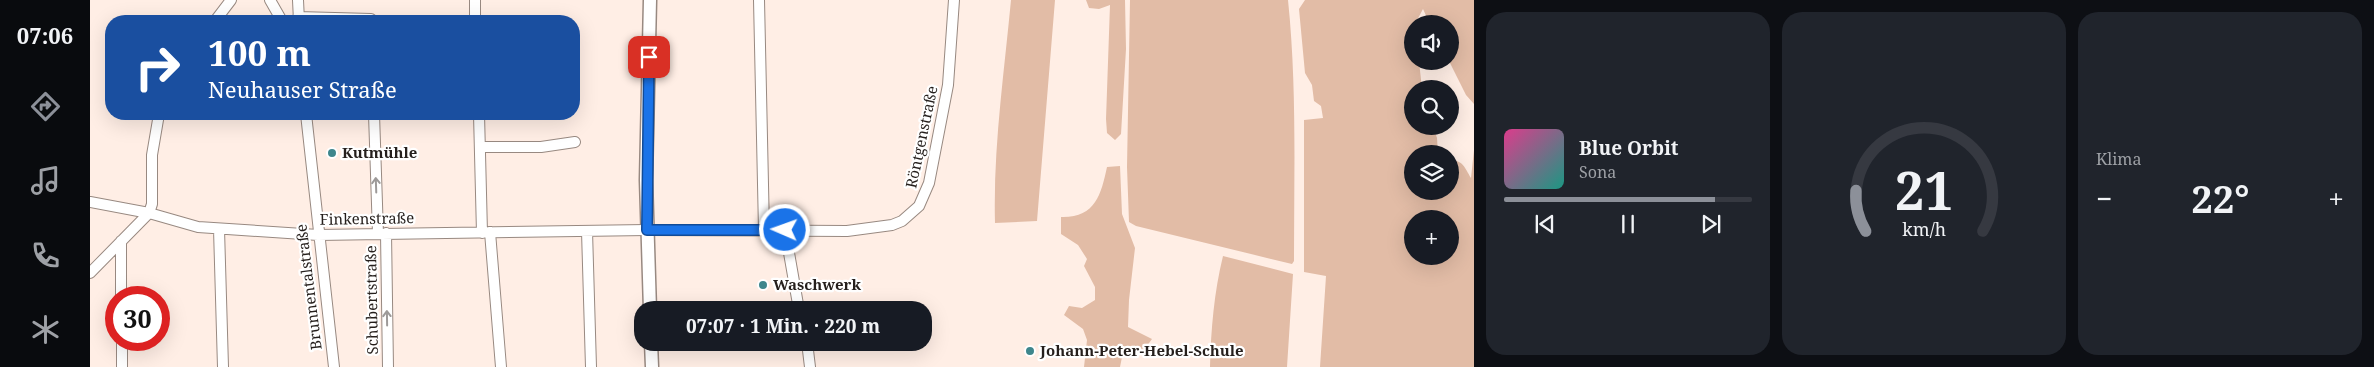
<!DOCTYPE html>
<html lang="de">
<head>
<meta charset="utf-8">
<style>
	:root { --surface:#171b24; --page:#20242c; --text:#f1f3f6; --muted:#9ea1a6; --line:#363941; --accent:#8c9099 }
	body { margin:0; font-family:"Noto Serif",serif; background:var(--page); color:var(--text); height:100vh; display:flex; flex-direction:column; font-size:19px; white-space:nowrap }
	* { box-sizing:border-box; margin:0 }
	p { font-size:16px; color:var(--muted) }
	.icon { flex:none; width:28px; height:28px; fill:none; stroke:currentColor; stroke-width:2; stroke-linecap:round; stroke-linejoin:round }
	.map { position:relative; flex:1; overflow:hidden }
	.details { display:flex; flex-direction:column; gap:12px; padding:12px; background:#0d0f14; width:900px }
	.details>* { flex:none }
	.guide { position:absolute; left:15px; top:15px; width:475px; height:105px; border-radius:20px; box-shadow:0 5px 20px #0002; background:#1a4fa0; color:#fff; overflow:hidden }
	.fabs { position:absolute; left:1314px; top:15px; display:grid; gap:10px }
	.fabs a { display:grid; place-items:center; width:55px; height:55px; border-radius:50%; background:var(--surface); box-shadow:0 5px 20px #0002; font-size:25px }
	.speed { position:absolute; left:15px; top:286px; display:flex; gap:10px; font-size:25px; font-weight:700; text-align:center }
	.speed>* { display:grid; place-content:center; width:65px; height:65px; border-radius:50%; background:var(--surface); box-shadow:0 5px 20px #0002; line-height:1 }
	.speed .limit { border:8px solid #d22; background:#fff; color:#111 }
	.pin { position:absolute; display:grid; place-items:center; width:42px; height:42px; color:#fff; margin:-21px; border-radius:10px; box-shadow:0 2px 8px #0006 }
	.me { position:absolute; width:55px; margin:-28px; rotate:272deg; stroke-linejoin:round; filter:drop-shadow(0 0 4px #0008) }
	.turn { display:flex; align-items:center; gap:18px; height:105px; padding:0 20px; font-size:22px }
	.turn .icon { width:65px; height:65px; stroke-width:2.5 }
	.turn b { display:block; font-size:35px; line-height:42px }
	.big { font-size:38px; font-weight:700; line-height:1.1 }
	.details .tile { flex:1; display:flex; flex-direction:column; justify-content:center; gap:8px; min-width:0; padding:0 18px; border-radius:20px; background:var(--page) }
	.details .dial { align-items:center; gap:0 }
	.dial svg { height:130px; overflow:visible; fill:none; stroke:var(--line); stroke-width:7; stroke-linecap:round; text-anchor:middle }
	.dial text { fill:var(--text); stroke:none }
	.song { display:flex; align-items:center; gap:15px }
	.cover { width:60px; height:60px; border-radius:8px; background:linear-gradient(135deg,hsl(330 70% 55%),hsl(170 70% 35%)) }
	.played { height:5px; border-radius:2px; background:linear-gradient(90deg,var(--accent) 85%,var(--line) 85%) }
	.keys { display:flex; justify-content:space-around; direction:ltr }
	.heat { display:flex; justify-content:space-between; align-items:center; font-size:28px; direction:ltr }
	.details .tiles { flex:1; display:grid; gap:12px; grid-template-columns:repeat(3,1fr) }
	.trip { position:absolute; left:544px; top:301px; width:298px; height:50px; border-radius:20px; background:var(--surface); box-shadow:0 5px 20px #0002; font-weight:700; line-height:50px; text-align:center }
	main { display:flex; flex:1; min-height:0 }
	.tabs { display:flex; flex-direction:column; width:90px; justify-content:space-around; align-items:center; background:#090b0e; color:var(--muted) }
	.tabs .icon { width:35px; height:35px }
	.tabs .current { color:var(--accent) }
	.tabs b { font-size:22px; color:var(--text) }
	.map>svg:first-child { display:block }
	.green { fill:#e2bca6; fill-rule:evenodd }
	.lines { fill:none; stroke-linecap:round; stroke-linejoin:round }
	.minor-casing { stroke:#988981; stroke-width:12 }
	.tertiary-casing { stroke:#988981; stroke-width:15 }
	.minor { stroke:#fff; stroke-width:10 }
	.tertiary { stroke:#fff; stroke-width:12 }
	.oneway { stroke:#9d9a99 }
	.route-casing { stroke:#114b97; stroke-width:12 }
	.route { stroke:#1a73e8; stroke-width:9 }
	.poi-dot { fill:#3e868c; stroke:#fff; stroke-width:2 }
	.labels { text-anchor:middle; stroke-width:4.5; stroke-linejoin:round; paint-order:stroke }
	.street-label { font-size:15px; fill:#251f1c; stroke:#fff }
	.poi-label { font-size:15px; font-weight:bold; fill:#251f1c; stroke:#fff; text-anchor:start }
</style>
</head>
<body>
<main>
<nav class="tabs">
<b>07:06</b>
<svg class="icon current" aria-label="directions" viewBox="0 0 24 24"><path d="M12 3l9 9-9 9-9-9zM9 14v-3h6M13 9l2 2-2 2"/></svg>
<svg class="icon" aria-label="music" viewBox="0 0 24 24"><path d="M9 18V5l10-2v13"/><circle cx="6" cy="18" r="3"/><circle cx="16" cy="16" r="3"/></svg>
<svg class="icon" aria-label="phone" viewBox="0 0 24 24"><path d="M5 4h4l2 5-3 2q2 4 5 5l2-3 5 2v4C11 20 4 13 5 4z"/></svg>
<svg class="icon" aria-label="climate" viewBox="0 0 24 24"><path d="M12 3v18M4 7l16 10M4 17L20 7"/></svg>
</nav>
<div class="map">
<svg width="1384" height="367" viewBox="0 0 1384 367">
	<rect width="100%" height="100%" fill="#ffeee5"/>
	<path class="green" d="M921 0H965L947 221 905 223C903 149 914 74 921 0Z
		M996 0H1035L1036 49 1031 134 1025 140 1017 133 1016 119 1020 5 1009 9 999 8Z
		M1040 0H1198C1207 87 1204 174 1204 261L1202 264 1046 226 1039 222 1037 167Z
		M1215 0H1384V104L1376 95 1359 61 1360 24H1340L1333 9 1325 24H1322V61H1329L1332 89H1322V126H1343L1347 138 1348 154H1322V191H1360V160C1373 160 1375 168 1381 178L1384 150V367H1230L1236 276 1214 272V120L1233 118 1231 106 1224 101 1222 85 1215 73 1209 9ZM1322 219H1360V256H1322Z
		M1030 166 1032 214 1045 248 1039 300 1038 327 1062 339 1054 350 1040 349 1033 352 1030 367H994L997 340 993 329 974 315 979 306 992 308 1005 300V287L994 266 997 259 988 245 971 234V217C1005 218 1011 195 1017 167Z
		M1133 256 1203 274 1197 367H1120C1121 329 1124 293 1133 256Z"/>
	<g class="lines">
		<defs>
			<path id="minor" d="M180 0 192 21
				M208 0 209 21
				M385 0V21
				M669 0 674 230
				M208 17 281 19V21
				M125 21 141 0
				M216 114 244 367
				M284 114 288 234
				M389 114 392 233
				M390 147H451L485 142
				M0 202 59 213 108 227 228 235 557 230 757 231 802 225 812 221 829 206 839 183 858 85 864 0
				M129 229 133 367
				M695 230 709 310
				M497 231 501 367
				M400 232 411 367
				M296 233 298 367
				M31 241V298
				M0 273 59 213 62 204V155L69 114
				M32 340V367
				M717 342 720 367"/>
			<path id="tertiary" d="M560 310 556 180 560 0
				M561 342 562 367"/>
		</defs>
		<use href="#minor" class="minor-casing"/>
		<use href="#tertiary" class="tertiary-casing"/>
		<use href="#minor" class="minor"/>
		<use href="#tertiary" class="tertiary"/>
	</g>
	<defs><path id="oneway-shaft" d="M-6 0H5M1.5-3L5.5 0L1.5 3" fill="none" stroke-width="1.6" stroke-linecap="round" stroke-linejoin="round" transform="scale(1.25)"/></defs>
	<g class="oneway">
		<use href="#oneway-shaft" transform="translate(286 185) rotate(-92)"/>
		<use href="#oneway-shaft" transform="translate(297 318) rotate(-91)"/>
	</g>
	<g class="lines">
		<defs>
			<path id="route" d="M559 57 557 230H695"/>
		</defs>
		<use href="#route" class="route-casing"/>
		<use href="#route" class="route"/>
	</g>
	<g class="poi-dot">
		<circle cx="242" cy="153" r="5"/>
		<circle cx="673" cy="285" r="5"/>
		<circle cx="940" cy="351" r="5"/>
	</g>
	<g class="labels">
		<g class="street-label">
			<text transform="translate(832 137) rotate(-78)" y="5">Röntgenstraße</text>
			<text transform="translate(277 219) rotate(-1)" y="5">Finkenstraße</text>
			<text transform="translate(219 287) rotate(-97)" y="5">Brunnentalstraße</text>
			<text transform="translate(282 300) rotate(-91)" y="5">Schubertstraße</text>
		</g>
		<g class="poi-label">
			<text x="252" y="158">Kutmühle</text>
			<text x="683" y="290">Waschwerk</text>
			<text x="950" y="356">Johann-Peter-Hebel-Schule</text>
		</g>
	</g>
</svg>
<div class="fabs">
<a><svg class="icon" aria-label="sound" viewBox="0 0 24 24"><path d="M4 9h4l5-4v14l-5-4H4zM17 9q2 3 0 6"/></svg></a>
<a><svg class="icon" aria-label="search" viewBox="0 0 24 24"><circle cx="10" cy="10" r="6"/><path d="M15 15l6 6"/></svg></a>
<a><svg class="icon" aria-label="layers" viewBox="0 0 24 24"><path d="M12 4l9 5-9 5-9-5zM3 14l9 5 9-5"/></svg></a>
<a>+</a>
</div>
<div class="speed"><div class="limit">30</div></div>
<div class="pin" style="left:559px;top:57px;background:#d93025"><svg class="icon" aria-label="arrive" viewBox="0 0 24 24"><path d="M6 21V4h12l-3 4 3 4H6"/></svg></div>
<svg class="me" style="left:695px;top:230px" viewBox="-20 -20 40 40"><circle r="17" fill="#1a73e8" stroke="#fff" stroke-width="3"/><path d="M0-11L8 9 0 5-8 9z" fill="#fff"/></svg>
<div class="trip">07:07 · 1 Min. · 220 m</div>
<div class="guide">
<div class="turn"><svg class="icon" aria-label="right" viewBox="0 0 24 24"><path d="M7 20v-9h11M14 6l5 5-5 5"/></svg><div><b>100 m</b>Neuhauser Straße</div></div>
</div>
</div>
<section class="details">
<div class="tiles">
<div class="tile">
<div class="song"><i class="cover"></i><div><b>Blue Orbit</b><p>Sona</p></div></div>
<div class="played"></div>
<div class="keys"><svg class="icon" aria-label="previous" viewBox="0 0 24 24"><path d="M18 5L8 12l10 7zM5 5v14"/></svg><svg class="icon" aria-label="pause" viewBox="0 0 24 24"><path d="M8 5v14M16 5v14"/></svg><svg class="icon" aria-label="next" viewBox="0 0 24 24"><path d="M6 5l10 7-10 7zM19 5v14"/></svg></div>
</div>
<div class="tile dial"><svg viewBox="0 0 100 80">
<path d="M14 69A42 42 0 1 1 86 69"/>
<path d="M14 69A42 42 0 0 1 8 44" stroke="#8c9099"/>
<text x="50" y="56" font-size="32" font-weight="700">21</text>
<text x="50" y="72" font-size="11">km/h</text>
</svg></div>
<div class="tile"><p>Klima</p>
<div class="heat"><a>−</a><b class="big">22°</b><a>+</a></div>
</div>
</div>
</section>
</main>
</body>
</html>
